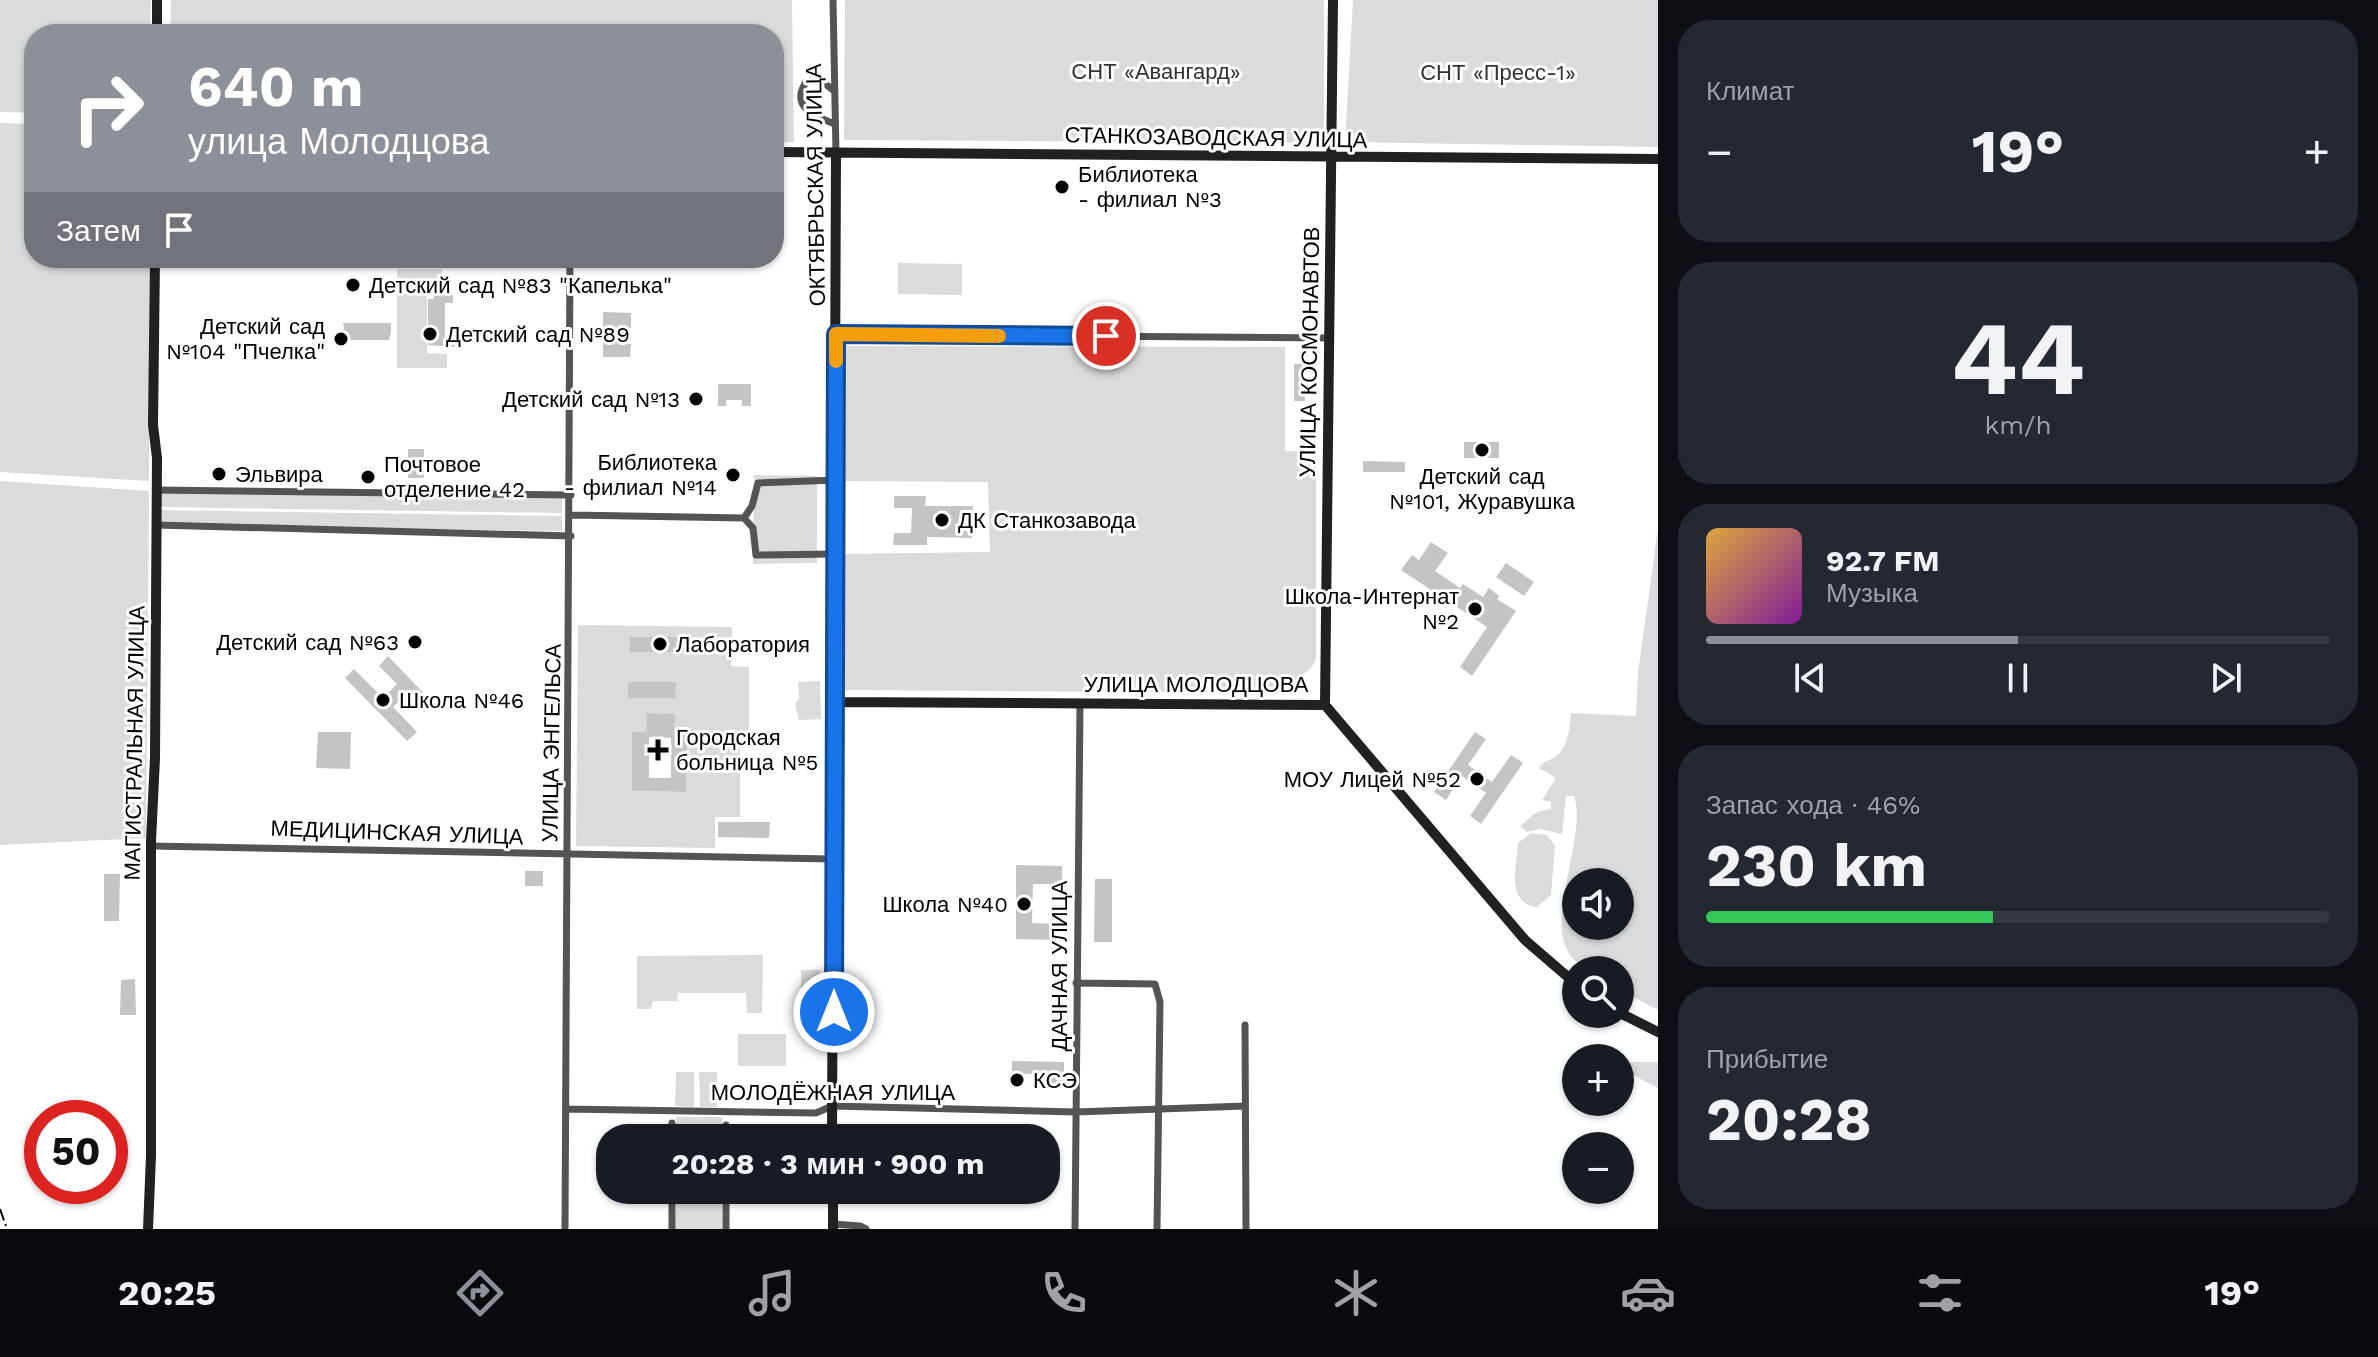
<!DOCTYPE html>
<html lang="ru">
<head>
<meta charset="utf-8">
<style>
	:root { --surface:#171b24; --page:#242831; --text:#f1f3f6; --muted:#9ea1a6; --line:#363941; --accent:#8c9099 }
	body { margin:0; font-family:"Work Sans",sans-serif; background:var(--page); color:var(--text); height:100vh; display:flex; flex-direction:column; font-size:30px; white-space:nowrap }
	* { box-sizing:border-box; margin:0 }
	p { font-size:26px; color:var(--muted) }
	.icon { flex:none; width:44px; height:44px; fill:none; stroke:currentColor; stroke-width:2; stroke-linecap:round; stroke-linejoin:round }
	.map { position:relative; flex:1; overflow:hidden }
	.details { display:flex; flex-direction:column; gap:20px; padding:20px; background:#0d0f14; width:720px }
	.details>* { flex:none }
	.top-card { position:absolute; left:24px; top:24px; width:760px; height:244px; border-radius:32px; box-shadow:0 2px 6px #0004; background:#8c9099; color:#fff; overflow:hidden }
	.fabs { position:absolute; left:1562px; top:868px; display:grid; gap:16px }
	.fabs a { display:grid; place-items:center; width:72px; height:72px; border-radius:50%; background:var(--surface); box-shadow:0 2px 6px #0004; font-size:40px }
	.speed { position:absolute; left:24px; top:1100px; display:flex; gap:16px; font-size:40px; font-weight:700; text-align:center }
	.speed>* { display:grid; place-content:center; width:104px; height:104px; border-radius:50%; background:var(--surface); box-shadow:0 2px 6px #0004; line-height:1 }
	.speed .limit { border:12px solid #d22; background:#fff; color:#111 }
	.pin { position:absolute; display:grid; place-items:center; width:68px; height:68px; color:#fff; margin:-34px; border:4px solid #fff; border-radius:50%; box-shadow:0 2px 8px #0007 }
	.me { position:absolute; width:88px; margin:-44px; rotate:0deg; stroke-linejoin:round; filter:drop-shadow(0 0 6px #0008) }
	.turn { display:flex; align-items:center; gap:28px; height:168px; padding:0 32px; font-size:36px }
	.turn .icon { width:104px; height:104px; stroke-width:2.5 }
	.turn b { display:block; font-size:56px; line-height:68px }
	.then { display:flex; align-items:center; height:76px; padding:0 32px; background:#0003; gap:16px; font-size:30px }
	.big { font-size:60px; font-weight:700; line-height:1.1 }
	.details .tile { flex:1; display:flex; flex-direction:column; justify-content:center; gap:12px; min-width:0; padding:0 28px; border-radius:32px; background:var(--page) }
	.details .dial { align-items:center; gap:0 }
	.dial b { font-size:104px; line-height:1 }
	.song { display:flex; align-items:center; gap:24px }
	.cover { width:96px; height:96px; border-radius:12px; background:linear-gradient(135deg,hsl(40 70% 55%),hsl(290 70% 35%)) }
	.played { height:8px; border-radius:4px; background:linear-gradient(90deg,var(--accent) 50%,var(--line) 50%) }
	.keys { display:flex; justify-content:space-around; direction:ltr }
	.heat { display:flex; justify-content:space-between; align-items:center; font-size:44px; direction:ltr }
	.charge { height:12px; border-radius:6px; background:linear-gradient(90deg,#34c759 46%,var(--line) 0) }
	.trip { position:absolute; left:596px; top:1124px; width:464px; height:80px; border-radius:32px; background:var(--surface); box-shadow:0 2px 6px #0004; font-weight:700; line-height:80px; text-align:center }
	.menu { display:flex; height:128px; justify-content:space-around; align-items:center; background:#090b0e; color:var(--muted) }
	.menu .icon { width:56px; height:56px }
	.menu .on { color:var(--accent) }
	.menu b { font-size:36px; color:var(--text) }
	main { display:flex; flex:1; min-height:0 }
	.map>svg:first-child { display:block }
	.green { fill:#dbdbdb; fill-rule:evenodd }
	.building { fill:#c4c4c4; fill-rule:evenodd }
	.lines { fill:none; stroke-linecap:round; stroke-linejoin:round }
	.street { stroke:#545454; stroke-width:7 }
	.secondary { stroke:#212121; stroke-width:10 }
	.rail { stroke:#000; stroke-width:2; stroke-dasharray:12 4 2 4; stroke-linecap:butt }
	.route-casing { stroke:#114b97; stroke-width:20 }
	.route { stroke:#1a73e8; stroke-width:14 }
	.slow { stroke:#f59e0b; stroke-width:14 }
	.poi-dot { fill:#000; stroke:#fff; stroke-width:3 }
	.labels { text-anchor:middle; stroke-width:6; stroke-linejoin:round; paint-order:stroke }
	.park-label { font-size:22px; fill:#323232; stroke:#fff }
	.street-label { font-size:22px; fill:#000; stroke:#fff }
	.poi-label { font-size:22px; fill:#000; stroke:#fff; text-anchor:start }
</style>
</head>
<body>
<main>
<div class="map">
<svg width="1658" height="1229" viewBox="0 0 1658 1229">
	<rect width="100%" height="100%" fill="#fff"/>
	<path class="green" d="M0 0H151L150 34H34V113L0 112Z
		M171 0H792L794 142H774V34H170Z
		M845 0H1324V133L1314 143 844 140Z
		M1353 0H1658V147L1345 142Z
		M0 123 34 124V258H150L149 481 0 472Z
		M898 263 962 264V295L898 294Z
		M397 269H442V290H427V353L447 354V368H397Z
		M843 346 1285 347V451L1316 452V659L1312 667 1283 693 840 690V554L990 552 988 482 842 481Z
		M754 475 817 476V563L753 564Z
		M0 481 149 491 146 838 0 845Z
		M157 491 562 497V513L157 507Z
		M157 510 562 516V531L157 525Z
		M1658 529V1010L1620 990V970C1611 970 1597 972 1589 969 1528 946 1590 843 1574 796H1566L1562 834 1540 829 1527 832 1520 826 1537 812 1551 809V802L1542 800 1556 778 1539 768C1544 760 1547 762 1555 757 1568 748 1570 727 1571 713L1636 716 1638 672ZM1576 882H1620V926H1576Z
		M578 625 732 627 731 666 749 667V732H740V817H715V848L576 846ZM631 637H690V651L631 652ZM647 713 674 714V734H687L686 792 632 791V733L646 732Z
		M820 681 821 719 799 720 795 704 799 699 798 682Z
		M1531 833 1547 835 1555 846 1551 895 1537 907C1505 903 1517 866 1518 843Z
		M763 955 762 1013H747L746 993H678L677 1001H653L651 1009H637V956Z
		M801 970H820V1008H801Z
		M738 1034H786V1066H738Z
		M1620 1062H1658V1088L1620 1068Z
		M676 1072H694V1107L675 1106Z
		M699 1072H717V1107H700Z
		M676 1117H722V1138H676Z
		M676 1190H722V1229H676Z"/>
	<path class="building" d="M434 295H453V303H445V339H455V347L428 345V299H434Z
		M603 312 631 313V328H620V344H631L630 357H603Z
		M343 323H391V332L389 340H346Z
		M1294 364H1305V401H1294Z
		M718 384H751V406H742V400H726V406H718Z
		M1464 442H1499V458H1464Z
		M408 449H424V478H408Z
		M1363 461 1405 462V472H1363Z
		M894 496H926L925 506H973L972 538 927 537V545H893L894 533H911L912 508H894Z
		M1431 542 1448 553 1435 571 1460 588 1463 584 1483 597 1489 588 1499 596 1497 599 1516 611 1472 676 1460 667 1487 627 1401 570 1412 555 1419 560Z
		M1506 563 1534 582 1524 596 1496 577Z
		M630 637H690V652H630Z
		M388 656 433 703 424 712 406 694 393 707 417 732 407 741 345 678 354 669 383 698 397 684 379 666Z
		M628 682H676L675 698H628Z
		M647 713 675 714 674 734H687L686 792 632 791V732H646ZM649 737 671 738V778H649Z
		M318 732H351L350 769 316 768Z
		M1475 732 1486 739 1468 765 1492 782 1511 755 1523 763 1481 824 1470 816 1486 793 1462 776 1446 800 1434 792Z
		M718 822H770L769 838 718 837Z
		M1016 865 1062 866V884H1033L1032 923 1055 924V940L1016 939Z
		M525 871H543V886H525Z
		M104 874H120L119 921H104Z
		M1095 879H1112V942H1094Z
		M135 979 136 1015H120L121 980Z
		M1012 1061 1064 1062V1085H1051V1074H1024V1084H1012Z
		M925 1124 949 1125 948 1138H925Z"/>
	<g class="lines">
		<path class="street" d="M833 0 836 153
			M833 90 819 79 806 82C790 107 814 116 835 124
			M836 334 1330 338
			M156 490 571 495
			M571 515 744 518
			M156 525 571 536
			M835 554 756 555 753 528 744 518 752 506 758 483 836 480
			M151 846 833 859
			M1076 983 1155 984 1160 1002 1157 1229
			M1245 1025 1246 1229
			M566 1109 816 1113 832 1106 1076 1112 1245 1106
			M672 1123V1138
			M726 1125V1138
			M672 1190V1229
			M726 1190V1229
			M833 1224 860 1226 866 1229
			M565 1229 570 258
			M1075 1229 1080 704"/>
		<path class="secondary" d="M157 34V0
			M774 152 1658 159
			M834 702 1325 705 1525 940 1576 984
			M1325 705 1333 0
			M1620 1013 1658 1032
			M832 1138 836 153
			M833 1190V1229
			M148 1229 151 1156V841L155 758 157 458 153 425 155 258"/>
		<path class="rail" d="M0 1209 7 1229"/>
	</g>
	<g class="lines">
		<defs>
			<path id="route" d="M834 1012 836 334 1106 336"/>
		</defs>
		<use href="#route" class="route-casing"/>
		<use href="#route" class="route"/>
		<path class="slow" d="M836 361V334L999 336"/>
	</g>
	<g class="poi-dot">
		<circle cx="1062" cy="187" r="8"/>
		<circle cx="353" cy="285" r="8"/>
		<circle cx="430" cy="334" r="8"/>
		<circle cx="341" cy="339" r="8"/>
		<circle cx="696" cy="399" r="8"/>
		<circle cx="1482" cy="450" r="8"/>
		<circle cx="219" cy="474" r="8"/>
		<circle cx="733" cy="475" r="8"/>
		<circle cx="368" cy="477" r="8"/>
		<circle cx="942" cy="520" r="8"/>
		<circle cx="1475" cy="609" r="8"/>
		<circle cx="415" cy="642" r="8"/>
		<circle cx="660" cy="644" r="8"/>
		<circle cx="383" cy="700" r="8"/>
		<path d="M654 738h8v8h8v8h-8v8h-8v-8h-8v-8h8z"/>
		<circle cx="1477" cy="779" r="8"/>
		<circle cx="1024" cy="904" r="8"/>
		<circle cx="1017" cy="1080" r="8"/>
	</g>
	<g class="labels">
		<g class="park-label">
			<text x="1156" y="79">СНТ «Авангард»</text>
			<text x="1498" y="80">СНТ «Пресс-1»</text>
		</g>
		<g class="street-label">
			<text transform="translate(1216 137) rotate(1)" y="8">СТАНКОЗАВОДСКАЯ УЛИЦА</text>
			<text transform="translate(815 185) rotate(-91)" y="8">ОКТЯБРЬСКАЯ УЛИЦА</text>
			<text transform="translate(1309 352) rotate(-89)" y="8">УЛИЦА КОСМОНАВТОВ</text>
			<text x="1196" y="692">УЛИЦА МОЛОДЦОВА</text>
			<text transform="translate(134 743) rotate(-89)" y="8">МАГИСТРАЛЬНАЯ УЛИЦА</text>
			<text transform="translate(551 743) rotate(-89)" y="8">УЛИЦА ЭНГЕЛЬСА</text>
			<text transform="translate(397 832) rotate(2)" y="8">МЕДИЦИНСКАЯ УЛИЦА</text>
			<text transform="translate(1059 966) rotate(-90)" y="8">ДАЧНАЯ УЛИЦА</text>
			<text x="833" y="1100">МОЛОДЁЖНАЯ УЛИЦА</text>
		</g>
		<g class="poi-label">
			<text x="1078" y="182">Библиотека<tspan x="1078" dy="25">- филиал №3</tspan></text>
			<text x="369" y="293">Детский сад №83 "Капелька"</text>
			<text x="325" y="334" text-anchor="end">Детский сад<tspan x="325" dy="25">№104 "Пчелка"</tspan></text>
			<text x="446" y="342">Детский сад №89</text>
			<text x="680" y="407" text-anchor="end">Детский сад №13</text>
			<text x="717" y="470" text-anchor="end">Библиотека<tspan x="717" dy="25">- филиал №14</tspan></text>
			<text x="384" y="472">Почтовое<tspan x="384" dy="25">отделение 42</tspan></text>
			<text x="235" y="482">Эльвира</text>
			<text x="1482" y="484" text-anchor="middle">Детский сад<tspan x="1482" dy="25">№101, Журавушка</tspan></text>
			<text x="958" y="528">ДК Станкозавода</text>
			<text x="1459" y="604" text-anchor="end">Школа-Интернат<tspan x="1459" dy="25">№2</tspan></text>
			<text x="399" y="650" text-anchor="end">Детский сад №63</text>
			<text x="676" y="652">Лаборатория</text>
			<text x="399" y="708">Школа №46</text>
			<text x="676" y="745">Городская<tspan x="676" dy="25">больница №5</tspan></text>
			<text x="1461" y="787" text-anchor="end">МОУ Лицей №52</text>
			<text x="1008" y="912" text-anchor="end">Школа №40</text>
			<text x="1033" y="1088">КСЭ</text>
		</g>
	</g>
</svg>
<div class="fabs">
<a><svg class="icon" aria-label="sound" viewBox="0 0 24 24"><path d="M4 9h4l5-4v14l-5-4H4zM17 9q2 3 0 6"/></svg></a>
<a><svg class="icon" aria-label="search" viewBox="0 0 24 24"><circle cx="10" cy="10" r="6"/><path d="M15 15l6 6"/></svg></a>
<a>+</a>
<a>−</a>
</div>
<div class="speed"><div class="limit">50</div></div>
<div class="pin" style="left:1106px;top:336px;background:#d93025"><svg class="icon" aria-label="arrive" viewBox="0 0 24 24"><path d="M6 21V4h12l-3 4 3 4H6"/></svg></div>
<svg class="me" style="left:834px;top:1012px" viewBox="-20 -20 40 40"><circle r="17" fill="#1a73e8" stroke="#fff" stroke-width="3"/><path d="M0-11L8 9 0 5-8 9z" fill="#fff"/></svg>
<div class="trip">20:28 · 3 мин · 900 m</div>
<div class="top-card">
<div class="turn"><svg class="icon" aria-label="right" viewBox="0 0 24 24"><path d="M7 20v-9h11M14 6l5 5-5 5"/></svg><div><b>640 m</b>улица Молодцова</div></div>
<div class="then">Затем<svg class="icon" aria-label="arrive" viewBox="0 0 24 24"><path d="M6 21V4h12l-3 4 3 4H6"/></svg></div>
</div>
</div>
<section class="details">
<div class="tile"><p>Климат</p>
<div class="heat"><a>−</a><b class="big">19°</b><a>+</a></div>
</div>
<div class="tile dial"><b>44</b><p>km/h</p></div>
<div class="tile">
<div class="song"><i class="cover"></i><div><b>92.7 FM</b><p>Музыка</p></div></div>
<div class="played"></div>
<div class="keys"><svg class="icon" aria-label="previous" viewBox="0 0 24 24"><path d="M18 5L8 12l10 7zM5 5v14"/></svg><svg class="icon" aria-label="pause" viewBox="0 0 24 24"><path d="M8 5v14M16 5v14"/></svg><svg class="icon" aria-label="next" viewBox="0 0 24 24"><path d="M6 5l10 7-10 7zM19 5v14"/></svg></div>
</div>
<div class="tile"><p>Запас хода · 46%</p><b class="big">230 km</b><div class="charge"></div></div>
<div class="tile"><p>Прибытие</p><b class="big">20:28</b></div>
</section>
</main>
<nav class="menu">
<b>20:25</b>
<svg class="icon on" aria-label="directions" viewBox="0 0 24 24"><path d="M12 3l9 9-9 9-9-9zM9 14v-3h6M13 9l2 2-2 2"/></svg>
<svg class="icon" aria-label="music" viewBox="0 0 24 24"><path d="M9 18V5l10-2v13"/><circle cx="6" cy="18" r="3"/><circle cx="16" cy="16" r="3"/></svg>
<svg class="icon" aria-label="phone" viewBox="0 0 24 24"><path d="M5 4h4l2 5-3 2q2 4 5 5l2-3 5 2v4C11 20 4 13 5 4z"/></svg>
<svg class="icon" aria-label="climate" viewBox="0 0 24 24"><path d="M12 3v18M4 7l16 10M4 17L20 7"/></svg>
<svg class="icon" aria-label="car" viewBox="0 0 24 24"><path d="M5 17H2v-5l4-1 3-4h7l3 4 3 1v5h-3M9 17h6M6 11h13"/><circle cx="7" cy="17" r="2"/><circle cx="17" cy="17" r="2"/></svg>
<svg class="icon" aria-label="filters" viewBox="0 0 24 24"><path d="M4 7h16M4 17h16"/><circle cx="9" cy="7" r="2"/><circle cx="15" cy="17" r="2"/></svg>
<b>19°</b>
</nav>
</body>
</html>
